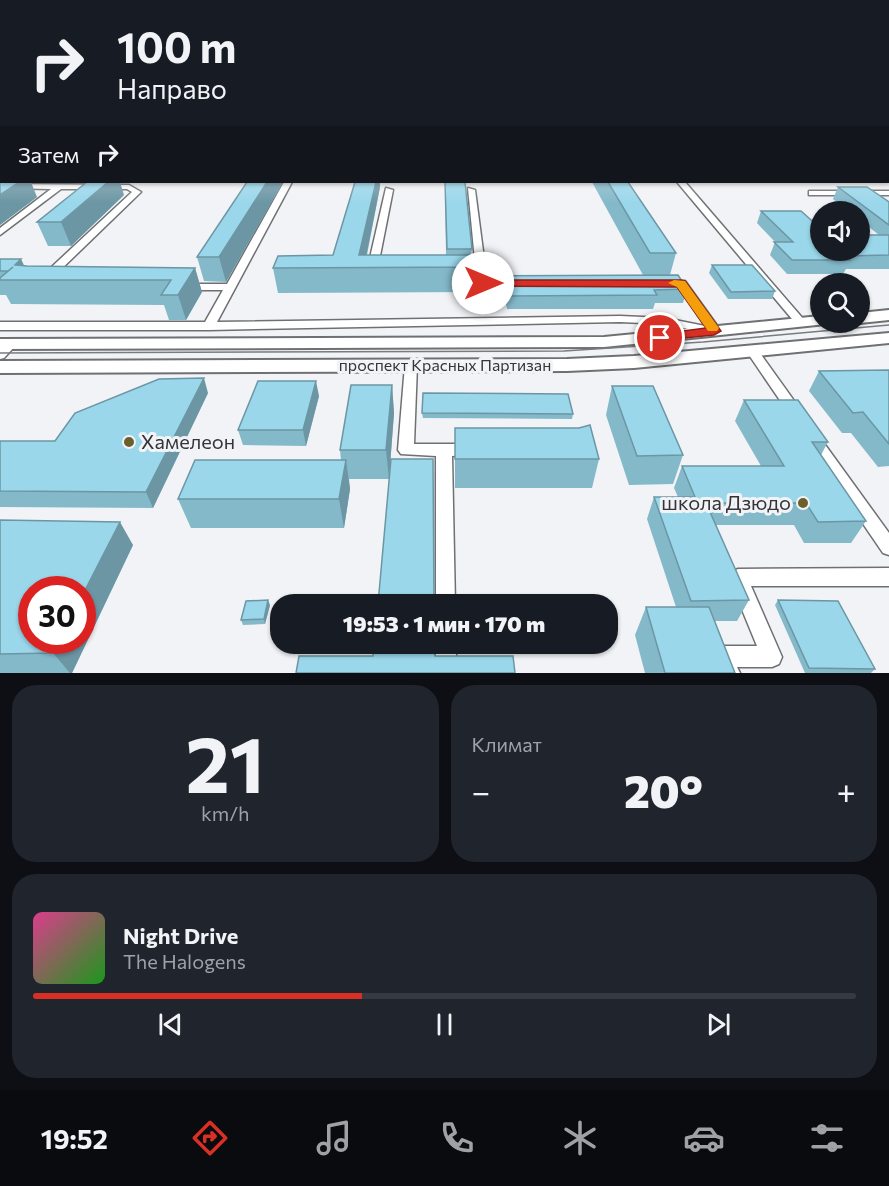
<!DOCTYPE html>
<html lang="ru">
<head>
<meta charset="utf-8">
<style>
	:root { --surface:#171b24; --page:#20242c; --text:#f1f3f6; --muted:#9ea1a6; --line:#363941; --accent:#d93025 }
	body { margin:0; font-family:Commissioner,sans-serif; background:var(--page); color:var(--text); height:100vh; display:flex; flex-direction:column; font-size:22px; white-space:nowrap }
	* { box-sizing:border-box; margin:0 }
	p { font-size:20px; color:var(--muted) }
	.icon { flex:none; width:33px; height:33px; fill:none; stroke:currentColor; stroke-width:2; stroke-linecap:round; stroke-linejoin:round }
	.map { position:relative; height:673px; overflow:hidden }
	.drawer { display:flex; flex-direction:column; gap:12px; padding:12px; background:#0d0f14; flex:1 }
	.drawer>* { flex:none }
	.hud { position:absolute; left:0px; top:0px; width:890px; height:183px; box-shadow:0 2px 4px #0004; background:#171b24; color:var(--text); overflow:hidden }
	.tools { position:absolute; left:810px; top:201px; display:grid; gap:12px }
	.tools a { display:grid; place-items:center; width:60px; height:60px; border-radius:50%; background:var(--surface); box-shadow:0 2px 4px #0004; font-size:30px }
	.speed { position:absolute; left:18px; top:576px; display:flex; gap:12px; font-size:30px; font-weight:700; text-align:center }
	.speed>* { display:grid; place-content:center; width:78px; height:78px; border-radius:50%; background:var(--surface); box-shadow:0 2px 4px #0004; line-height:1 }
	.speed .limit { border:9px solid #d22; background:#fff; color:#111 }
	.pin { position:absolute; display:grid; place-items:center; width:51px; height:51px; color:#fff; margin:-26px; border:3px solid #fff; border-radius:50%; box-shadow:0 2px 6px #0007 }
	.me { position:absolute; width:66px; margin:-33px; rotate:90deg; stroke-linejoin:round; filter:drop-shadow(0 0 4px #0008) }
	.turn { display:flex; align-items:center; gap:21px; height:126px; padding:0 18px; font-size:27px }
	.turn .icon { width:78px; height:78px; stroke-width:2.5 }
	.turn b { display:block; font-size:42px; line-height:51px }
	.then { display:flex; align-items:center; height:57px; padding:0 18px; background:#0003; gap:12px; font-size:22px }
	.big { font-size:45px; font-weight:800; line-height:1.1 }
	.drawer .card { flex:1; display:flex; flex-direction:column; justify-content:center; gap:9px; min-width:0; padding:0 21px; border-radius:24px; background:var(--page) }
	.drawer .dial { align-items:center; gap:0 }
	.dial b { font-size:78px; line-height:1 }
	.song { display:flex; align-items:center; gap:18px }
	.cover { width:72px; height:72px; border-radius:9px; background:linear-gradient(135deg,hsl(330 70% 55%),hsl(120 70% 35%)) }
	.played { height:6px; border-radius:3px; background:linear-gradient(90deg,var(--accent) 40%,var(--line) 40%) }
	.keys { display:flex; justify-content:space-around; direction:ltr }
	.heat { display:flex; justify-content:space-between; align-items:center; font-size:33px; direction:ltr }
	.drawer .tiles { flex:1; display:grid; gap:12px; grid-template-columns:1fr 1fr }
	.card:last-child { grid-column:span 2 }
	.trip { position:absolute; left:270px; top:594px; width:348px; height:60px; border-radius:24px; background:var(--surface); box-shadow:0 2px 4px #0004; font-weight:800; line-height:60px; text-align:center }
	.tabs { display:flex; height:96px; justify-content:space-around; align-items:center; background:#090b0e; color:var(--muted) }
	.tabs .icon { width:42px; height:42px }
	.tabs .active { color:var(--accent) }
	.tabs b { font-size:27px; color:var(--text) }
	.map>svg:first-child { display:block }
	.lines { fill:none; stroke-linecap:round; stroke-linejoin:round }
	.minor-casing { stroke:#6e7072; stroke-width:3 }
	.secondary-casing { stroke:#6e7072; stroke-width:4 }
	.primary-casing { stroke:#6e7072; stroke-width:3 }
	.minor { fill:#fff; fill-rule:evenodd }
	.secondary { fill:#fff; fill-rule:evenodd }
	.primary { fill:#fff; fill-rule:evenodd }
	.tram { stroke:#7a7b7d; stroke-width:1.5 }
	.wall { fill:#84b9ca }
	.shaded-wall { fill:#6c96a4 }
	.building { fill:#9ad7eb; stroke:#6c96a4; stroke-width:1.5 }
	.route { fill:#d93025; stroke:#8d1f18; stroke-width:1.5 }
	.slow { fill:#f59e0b }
	.poi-dot { fill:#6b5f2c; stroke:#f1f3f6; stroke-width:2 }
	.labels { text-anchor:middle; stroke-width:6; stroke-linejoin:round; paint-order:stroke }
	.street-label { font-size:16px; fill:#353537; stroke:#f1f3f6 }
	.near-poi-label { font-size:20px; fill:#353537; stroke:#f1f3f6; text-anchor:start }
</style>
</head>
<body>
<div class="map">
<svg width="889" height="673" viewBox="0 0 889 673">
	<rect width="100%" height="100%" fill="#f1f3f6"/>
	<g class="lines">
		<defs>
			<path id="minor" d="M0 138H2V142H0Z
				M284 182H292L217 322 620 316 665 318 705 326 678 286 671 285 670 283 671 281H685L721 331 715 335 665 324 620 322 209 330H0V322H205L223 290H185L180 287 185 284H227Z
				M677 182H685L805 321 807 323 805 325H797Z
				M0 184 129 185 141 192 51 279 47 280 42 277 43 275 132 192 127 189H61L0 235V228L51 189 0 188Z
				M386 188 393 190 377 271 372 274 367 271Z
				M468 188 475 190 486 274C479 279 460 279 453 274L458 271H476Z
				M809 191H889V195H809Z
				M11 340 17 344 4 358 0 359V348L7 341Z
				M753 348 757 349 800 409 802 412 800 415H790L747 352Z
				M411 361 417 365 414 444H469L474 446 477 450 474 454 452 456 455 604H436V456L401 454 398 450 405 365Z
				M813 434 818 435 889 533V555L883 553 808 443 806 439 808 435Z
				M889 568V586H751L782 657 779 664 772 667H737L740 673H718L713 656 716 649 723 646H757L729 578 731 572 738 569Z
				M436 644H456V659L453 666 446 669 439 666 436 659Z"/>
			<path id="secondary" d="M889 310V320L860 323 859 322 860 313Z
				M820 316V322H827L826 324 604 347 0 349V339L604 337Z
				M889 333V343L634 368 567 371 0 373V361L567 359 634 356Z"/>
			<path id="primary" d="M888 126H889V132H888Z
				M888 141H889V147H888Z"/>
		</defs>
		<use href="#minor" class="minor-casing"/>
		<use href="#secondary" class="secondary-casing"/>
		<use href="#primary" class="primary-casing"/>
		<use href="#minor" class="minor"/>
		<use href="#secondary" class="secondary"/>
		<use href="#primary" class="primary"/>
		<path class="tram" d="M0 353 564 351 703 342 889 325"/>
	</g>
	<path class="wall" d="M2 152V182L37 197 0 225V153Z
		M247 182H283L226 282 204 281 197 257Z
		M445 182 472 249 471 255 475 267 474 292 278 293 273 268 333 255 380 187 367 255H446Z
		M592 182H628L676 253 670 275 687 289 683 303H655L653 309H507L506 304H480L479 289V276L643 275Z
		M838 187 889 202V269H846L843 274H787L770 255 775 242 757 223 761 211 820 250 879 235 860 220V212H849L833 199Z
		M124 195 71 246H48L37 222Z
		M0 259 24 266 195 268 202 292 186 320H169L164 305 11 304 6 295H0Z
		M712 265 775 291 772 299H728L709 273Z
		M889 370V466L878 467 851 433H842L809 391 819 371Z
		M392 385 394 413 389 479H349L350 489 344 528H191L178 499 341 460 340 450Z
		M612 386 683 455 673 484 629 485 606 415Z
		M208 393 153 508 0 507V441H55Z
		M319 396 306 446 243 445 238 430Z
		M744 400 828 442 821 455 866 521 851 543H804L794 525H716L749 600 737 621H715L735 673H645L635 635 646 607H676L647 519 654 497H678L674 488 682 466H761L735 421Z
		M422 413 573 414 572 419 423 418Z
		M455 428 599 459 592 488H455Z
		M0 520 133 545 72 673H0Z
		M778 600 875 669 871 673H805L775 605Z
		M270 605 265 624 243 625 241 620Z"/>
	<path class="shaded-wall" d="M19 182H31L37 197 0 225V195Z
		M108 182H120L124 195 71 246 61 222Z
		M267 182H283L226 282 219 257Z
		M376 182H380V187L364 267 359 255Z
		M21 259 31 280 15 265Z
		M195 268 202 292 186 320 178 295Z
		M204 378 208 393 153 508 146 492Z
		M316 381 319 396 306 446 303 430Z
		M392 385 394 413 389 479 386 450Z
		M346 460 350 489 344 528 339 499Z
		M120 522 133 545 72 673H70L53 653 60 640H82V596Z
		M268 600 270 605 265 624 264 619Z"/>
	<path class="building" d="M0 108H2V128L1 129Z
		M2 152V162H0V153Z
		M2 182H19L0 195V183Z
		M87 182H108L61 222H37Z
		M247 182H267L219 257H197Z
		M355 182H376L359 255H473L475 267 273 268 278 256 333 255Z
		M445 182H465L472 249H447Z
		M608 182H628L676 253H650Z
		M838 187H867L889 202V225Z
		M761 211H801L820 228V250H860V235H889V255L845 256 850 260H792L774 242H793Z
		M0 259H21L15 265 27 266 195 268 178 295H161L171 280H0V278L13 267 8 271H0Z
		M712 265H752L775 291 731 292Z
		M678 275 687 289 654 290 657 295 508 296 507 291 480 290 479 276Z
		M889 370V444L863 412 853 413 819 371Z
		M204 378 146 492 0 491V441H55L75 413 159 379Z
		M258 381H316L303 430H238Z
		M351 385H392L386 450H340Z
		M612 386H653L683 455 637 456Z
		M423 393 568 394 573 414 422 413Z
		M744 400H798L828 442H812L866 521 818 522 806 503H706L749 600 691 601 654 497H695L682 466H784Z
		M590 425 599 459H455V428H579Z
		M391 459H433L434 604H378Z
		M195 460H346L339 499H178Z
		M0 520 120 522 82 596V590H32V640H60L53 653 0 654Z
		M268 600 264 619 241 620 246 601Z
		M778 600 838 601 875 669 809 668Z
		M646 607H709L735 673H665Z
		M374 644H434L435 656H513L515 673H296L299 656H373Z"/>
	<linearGradient id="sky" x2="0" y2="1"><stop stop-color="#7bb6d4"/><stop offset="0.53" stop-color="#f9fafb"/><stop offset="1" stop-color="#f9fafb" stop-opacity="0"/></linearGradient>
	<rect width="889" height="203" fill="url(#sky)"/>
	<path class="route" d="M483 280H681L685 281 721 331 714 335 655 341 653 338 655 335 660 334 706 328 677 287 479 286 477 283Z"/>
	<path class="slow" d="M674 280 685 281 719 328 717 331H708L677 287 668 283Z"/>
	<g class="poi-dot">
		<circle cx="129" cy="442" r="6"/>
		<circle cx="803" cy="503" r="6"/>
	</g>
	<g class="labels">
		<g class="street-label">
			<text x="445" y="371">проспект Красных Партизан</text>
		</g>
		<g class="near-poi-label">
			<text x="141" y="449">Хамелеон</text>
			<text x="791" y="510" text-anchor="end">школа Дзюдо</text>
		</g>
	</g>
</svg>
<div class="tools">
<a><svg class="icon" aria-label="sound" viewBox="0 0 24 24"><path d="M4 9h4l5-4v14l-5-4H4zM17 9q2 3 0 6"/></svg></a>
<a><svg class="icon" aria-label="search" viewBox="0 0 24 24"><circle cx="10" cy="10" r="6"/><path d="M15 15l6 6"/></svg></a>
</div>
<div class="speed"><div class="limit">30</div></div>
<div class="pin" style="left:660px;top:338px;background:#d93025"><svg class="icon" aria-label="arrive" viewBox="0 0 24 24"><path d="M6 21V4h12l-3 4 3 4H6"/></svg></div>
<svg class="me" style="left:483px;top:283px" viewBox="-20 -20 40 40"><circle r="19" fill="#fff"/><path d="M0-13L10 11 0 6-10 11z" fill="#d93025"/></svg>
<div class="trip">19:53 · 1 мин · 170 m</div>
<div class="hud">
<div class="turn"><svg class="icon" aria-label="right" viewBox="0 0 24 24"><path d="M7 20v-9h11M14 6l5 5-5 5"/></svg><div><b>100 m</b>Направо</div></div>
<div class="then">Затем<svg class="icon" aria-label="right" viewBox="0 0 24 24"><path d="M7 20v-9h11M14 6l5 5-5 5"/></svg></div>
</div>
</div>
<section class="drawer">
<div class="tiles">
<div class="card dial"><b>21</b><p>km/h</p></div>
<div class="card"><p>Климат</p>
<div class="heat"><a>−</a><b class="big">20°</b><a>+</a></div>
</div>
<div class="card">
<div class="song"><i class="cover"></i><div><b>Night Drive</b><p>The Halogens</p></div></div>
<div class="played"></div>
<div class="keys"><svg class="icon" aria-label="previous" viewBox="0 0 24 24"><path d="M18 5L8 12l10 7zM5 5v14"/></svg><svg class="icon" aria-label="pause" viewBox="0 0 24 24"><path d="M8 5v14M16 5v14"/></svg><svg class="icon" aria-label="next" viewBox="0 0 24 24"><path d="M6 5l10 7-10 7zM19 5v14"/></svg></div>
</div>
</div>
</section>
<nav class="tabs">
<b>19:52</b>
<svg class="icon active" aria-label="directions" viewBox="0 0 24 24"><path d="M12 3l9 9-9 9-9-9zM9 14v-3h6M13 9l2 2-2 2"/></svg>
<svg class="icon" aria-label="music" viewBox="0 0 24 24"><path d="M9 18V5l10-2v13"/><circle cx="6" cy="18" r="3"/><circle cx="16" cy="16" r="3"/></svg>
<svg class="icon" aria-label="phone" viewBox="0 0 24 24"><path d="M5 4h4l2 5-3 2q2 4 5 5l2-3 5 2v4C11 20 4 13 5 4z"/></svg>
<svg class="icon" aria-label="climate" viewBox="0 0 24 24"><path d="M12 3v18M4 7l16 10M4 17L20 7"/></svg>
<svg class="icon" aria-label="car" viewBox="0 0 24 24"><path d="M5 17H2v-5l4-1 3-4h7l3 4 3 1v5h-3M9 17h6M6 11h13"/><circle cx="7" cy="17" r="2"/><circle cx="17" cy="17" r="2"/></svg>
<svg class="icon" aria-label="filters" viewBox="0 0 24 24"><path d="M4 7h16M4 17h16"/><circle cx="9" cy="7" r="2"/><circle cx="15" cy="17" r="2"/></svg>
</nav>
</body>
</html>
